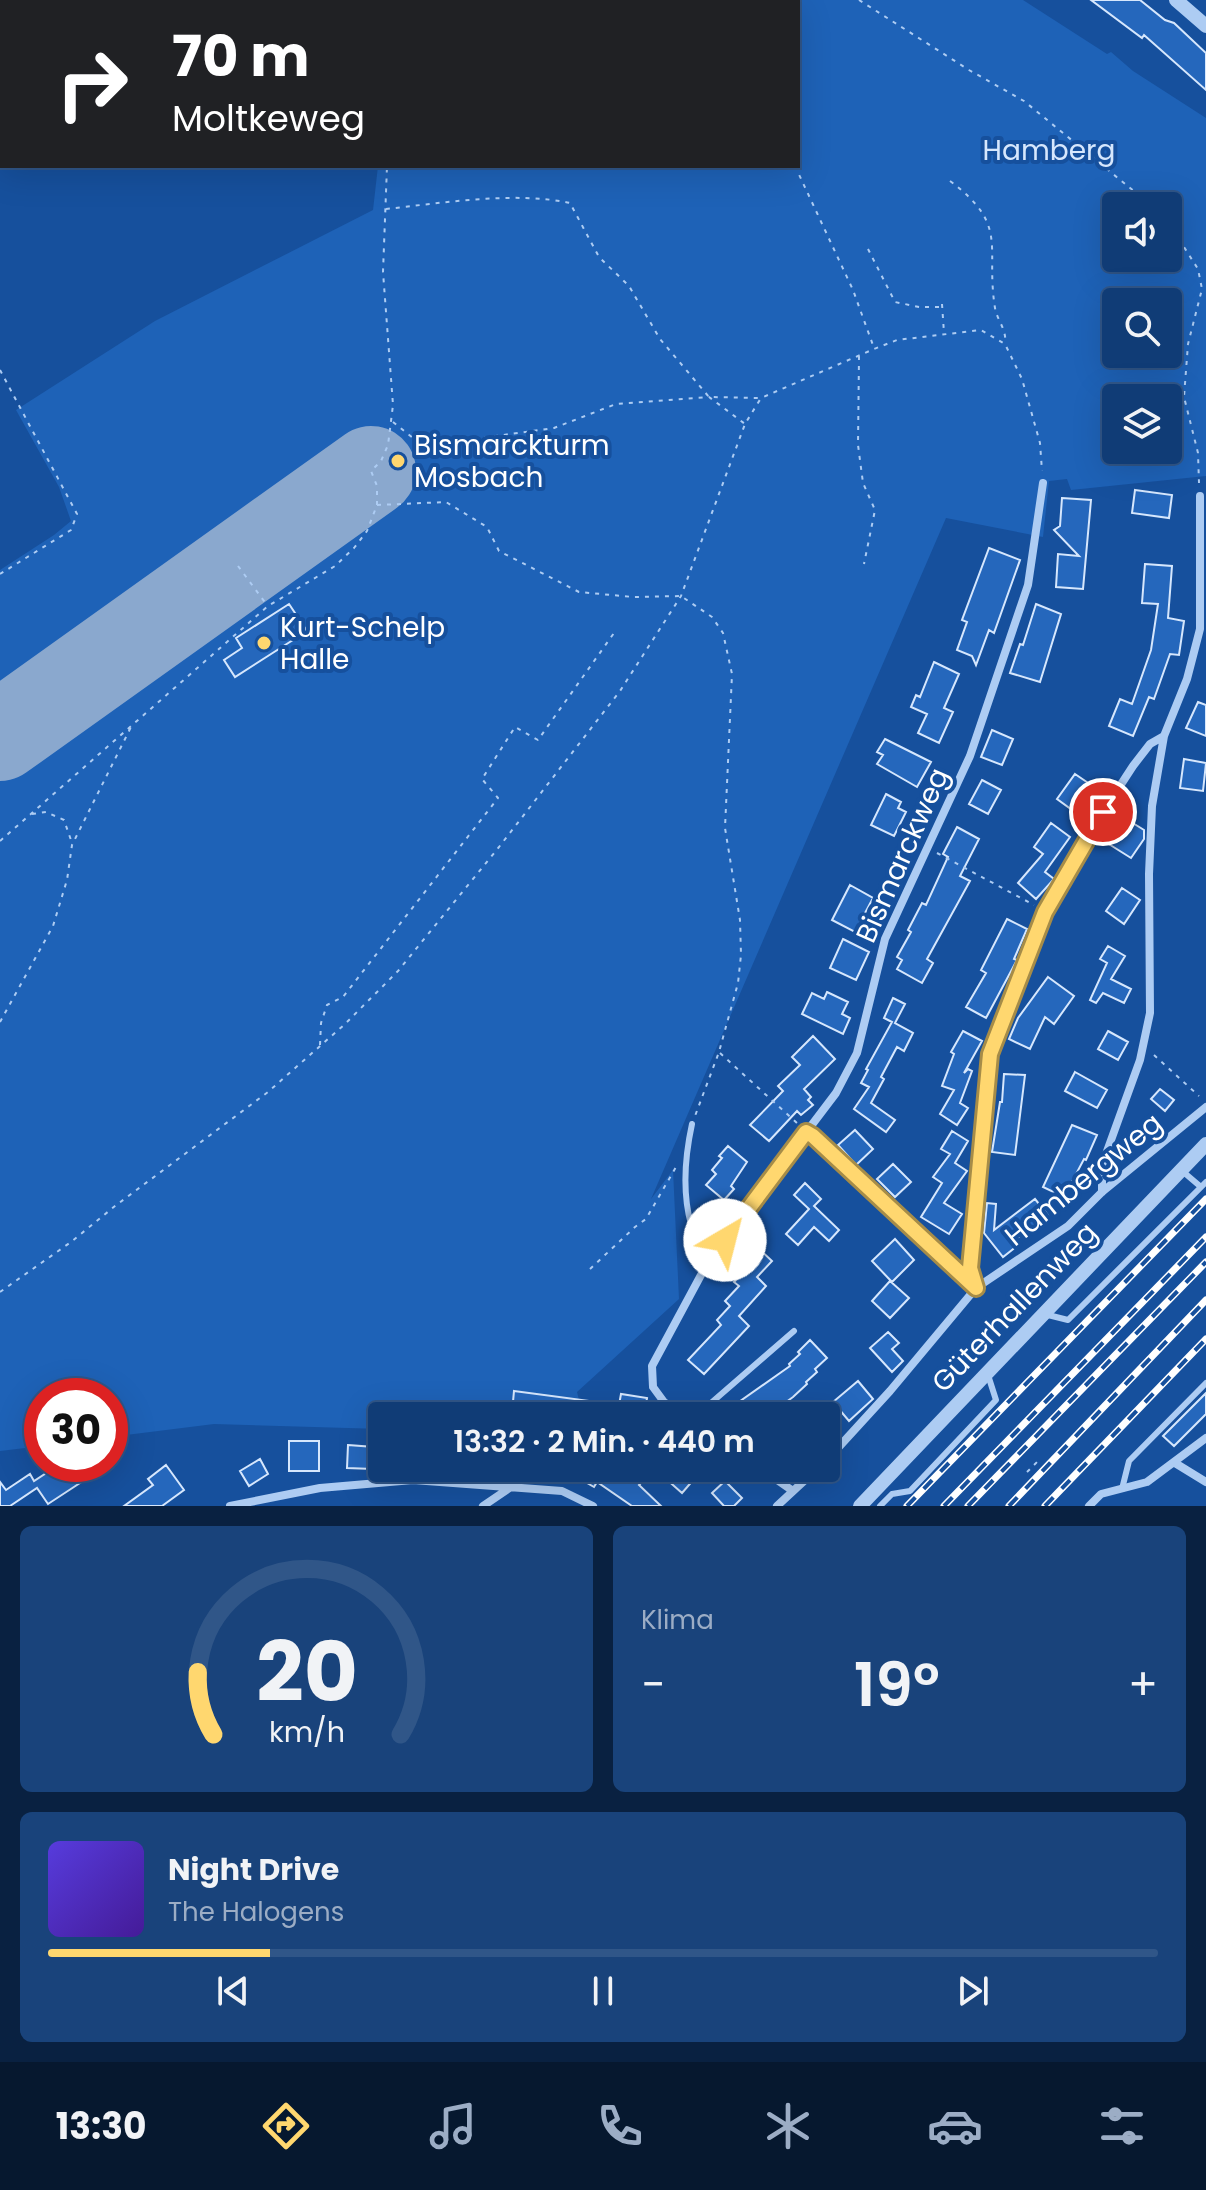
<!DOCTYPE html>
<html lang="de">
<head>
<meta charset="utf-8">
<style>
	:root { --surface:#103c76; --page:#19437b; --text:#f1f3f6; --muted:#9cadc5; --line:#305688; --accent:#ffd76f }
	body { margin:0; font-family:Poppins,sans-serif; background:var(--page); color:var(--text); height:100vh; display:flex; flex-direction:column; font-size:30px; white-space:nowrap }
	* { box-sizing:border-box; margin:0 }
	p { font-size:26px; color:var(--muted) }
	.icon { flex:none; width:44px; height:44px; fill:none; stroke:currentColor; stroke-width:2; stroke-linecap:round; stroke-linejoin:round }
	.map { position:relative; height:1506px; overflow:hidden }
	.details { display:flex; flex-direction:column; gap:20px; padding:20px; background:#092141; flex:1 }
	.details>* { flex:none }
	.guide { position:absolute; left:0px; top:0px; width:800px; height:168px; box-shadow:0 8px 32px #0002,0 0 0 2px var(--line); background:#202124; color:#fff; overflow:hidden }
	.controls { position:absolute; left:1102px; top:192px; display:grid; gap:16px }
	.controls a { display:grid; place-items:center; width:80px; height:80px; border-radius:8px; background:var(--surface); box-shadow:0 8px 32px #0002,0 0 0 2px var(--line); font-size:40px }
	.speed { position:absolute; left:24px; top:1378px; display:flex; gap:16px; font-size:40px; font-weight:700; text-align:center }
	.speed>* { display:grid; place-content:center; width:104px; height:104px; border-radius:50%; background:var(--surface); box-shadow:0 8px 32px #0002,0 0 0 2px var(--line); line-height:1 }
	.speed .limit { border:12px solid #d22; background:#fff; color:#111 }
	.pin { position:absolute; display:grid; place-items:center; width:68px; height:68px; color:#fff; margin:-34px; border:4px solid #fff; border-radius:50%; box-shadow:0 2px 8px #0007 }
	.me { position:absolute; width:88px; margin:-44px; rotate:37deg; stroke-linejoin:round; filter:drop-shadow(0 0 6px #0008) }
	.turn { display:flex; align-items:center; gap:28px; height:168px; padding:0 40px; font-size:36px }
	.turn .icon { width:104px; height:104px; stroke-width:2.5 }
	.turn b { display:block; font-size:56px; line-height:68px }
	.big { font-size:60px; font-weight:600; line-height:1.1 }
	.details .widget { flex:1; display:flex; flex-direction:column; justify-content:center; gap:12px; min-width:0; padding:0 28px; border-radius:12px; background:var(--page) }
	.details .dial { align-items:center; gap:0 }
	.dial svg { height:208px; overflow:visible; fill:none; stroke:var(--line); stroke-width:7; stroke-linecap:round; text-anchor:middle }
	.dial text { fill:var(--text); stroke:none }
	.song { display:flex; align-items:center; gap:24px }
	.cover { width:96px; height:96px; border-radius:12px; background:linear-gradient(135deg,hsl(250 70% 55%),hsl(260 70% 35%)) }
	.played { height:8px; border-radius:4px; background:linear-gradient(90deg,var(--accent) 20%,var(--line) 20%) }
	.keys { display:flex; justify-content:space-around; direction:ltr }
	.heat { display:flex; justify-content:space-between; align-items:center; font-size:44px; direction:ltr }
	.details .tiles { flex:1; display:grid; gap:20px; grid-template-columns:1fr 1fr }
	.widget:last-child { grid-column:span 2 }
	.trip { position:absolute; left:368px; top:1402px; width:472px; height:80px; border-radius:8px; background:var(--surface); box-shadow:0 8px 32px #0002,0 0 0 2px var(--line); font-weight:600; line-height:80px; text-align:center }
	.menu { display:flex; height:128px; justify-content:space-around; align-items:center; background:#06182f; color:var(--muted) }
	.menu .icon { width:56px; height:56px }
	.menu .active { color:var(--accent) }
	.menu b { font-size:36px; color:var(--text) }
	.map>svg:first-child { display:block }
	.green { fill:#1e62b7; fill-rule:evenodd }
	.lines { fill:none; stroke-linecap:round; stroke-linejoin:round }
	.runway { stroke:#8aa8ce; stroke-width:90 }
	.building { fill:#2567bc; stroke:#d6e7fd; stroke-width:2 }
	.path { stroke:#adccf3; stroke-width:2; stroke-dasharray:4 6; stroke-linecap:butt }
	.service { stroke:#adccf3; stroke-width:6 }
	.minor { stroke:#adccf3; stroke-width:8 }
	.tertiary { stroke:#adccf3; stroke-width:14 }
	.rail-casing { stroke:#fff; stroke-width:7 }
	.rail { stroke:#16509d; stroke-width:4; stroke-dasharray:12; stroke-linecap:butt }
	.route-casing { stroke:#a68c48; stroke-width:20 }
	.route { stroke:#ffd76f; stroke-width:14 }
	.poi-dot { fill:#ffd76f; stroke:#16509d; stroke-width:3 }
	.labels { text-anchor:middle; stroke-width:8; stroke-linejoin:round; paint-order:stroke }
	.park-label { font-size:28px; fill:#d6e7fd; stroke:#16509d }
	.poi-label { font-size:28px; fill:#fff; stroke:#16509d; text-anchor:start }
	.street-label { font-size:28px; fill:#fff; stroke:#16509d }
</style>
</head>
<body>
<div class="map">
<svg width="1206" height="1506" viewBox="0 0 1206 1506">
	<rect width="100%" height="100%" fill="#16509d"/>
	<path class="green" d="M0 0H1023L1107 54 1111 52 1133 71 1206 118V476L1071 490 1067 479 1049 481 1043 537 946 518 651 1199 673 1170 679 1299 577 1392 583 1416H382V1429L214 1424 110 1437V1396H42V1446L0 1451V570L54 535 71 521 59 487 16 410 155 321 373 210 378 166H798V2H2L0 161ZM1116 206H1168V258H1116ZM1116 302H1168V354H1116ZM1116 398H1168V450H1116Z"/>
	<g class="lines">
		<path class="runway" d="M0 736 371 471"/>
	</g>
	<path class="building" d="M1091 0H1140L1165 20 1174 23 1206 53V90L1144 35 1142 38Z
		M1135 490 1172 495 1169 518 1132 513Z
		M1062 498 1091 500 1083 589 1056 587 1058 554 1079 556 1054 530 1060 526Z
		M989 548 1020 560 994 633 989 630 976 665 972 656 957 650 967 622 962 620Z
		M1145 564 1172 566 1168 618 1184 621 1179 655 1170 654 1154 699 1149 697 1133 736 1109 726 1120 699 1132 704 1151 650 1158 604 1142 603Z
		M289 604 307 631 235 677 224 660 242 648 236 638Z
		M1036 604 1061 614 1040 682 1010 673 1020 644 1023 645Z
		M934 662 959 674 944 708 953 712 939 743 918 733 927 714 911 707 916 695 920 697Z
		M1198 702 1206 705V736L1186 728Z
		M992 730 1013 739 1002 765 981 757Z
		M885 739 931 762 917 787 877 764 883 755 877 752Z
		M1184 759 1206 763 1203 791 1180 788Z
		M1075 774 1094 787 1075 812 1057 799Z
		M982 780 1001 790 988 814 969 804Z
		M886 794 901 802 898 808 906 812 894 836 871 825Z
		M1120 815 1144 830V839L1131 858 1104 841Z
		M1051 823 1070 837 1045 872 1054 879 1036 899 1018 883 1043 854 1034 847Z
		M957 827 979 839 960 876 970 881 927 959 933 963 922 983 897 969 902 960 897 957 911 932 908 930 922 903 926 905 948 857 943 854Z
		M850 885 873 898 855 932 832 920Z
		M1122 888 1140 900 1124 924 1106 911Z
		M1007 919 1027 929 1014 959 1017 960 986 1018 966 1007 986 973 981 970Z
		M843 939 869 952 856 980 830 968Z
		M1108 946 1125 956 1111 979 1131 989 1124 1003 1103 993 1096 1003 1090 1000 1107 963 1100 959Z
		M1048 977 1074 996 1054 1024 1045 1017 1030 1049 1009 1039 1018 1018Z
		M827 992 848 1002 842 1014 850 1018 843 1034 802 1014 812 993 824 999Z
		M893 998 905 1004 895 1023 913 1033 904 1051 897 1047 881 1077 884 1079 871 1103 895 1120 886 1132 854 1109 869 1087 861 1083 868 1070 866 1069 892 1022 884 1018Z
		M963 1031 982 1041 964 1073 968 1069 972 1071 960 1103 968 1108 957 1125 940 1114 954 1090 942 1086 954 1054 951 1052Z
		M1108 1031 1128 1042 1118 1060 1098 1049Z
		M813 1036 835 1059 804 1089 811 1097 808 1100 813 1105 801 1115 797 1111 769 1141 750 1125 783 1091 778 1086 800 1065 792 1057Z
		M1075 1072 1107 1090 1097 1108 1065 1091Z
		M1004 1074 1025 1075 1015 1155 992 1152 1000 1102H1002Z
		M1160 1089 1174 1100 1165 1111 1151 1099Z
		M1072 1125 1097 1135 1086 1160 1084 1159 1064 1197 1043 1187Z
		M855 1130 873 1149 856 1165 838 1145Z
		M952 1131 968 1141 955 1163 967 1171 944 1203 962 1214 949 1234 921 1217 942 1183 933 1177 950 1154 941 1149Z
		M728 1146 747 1162 731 1186 734 1189 724 1200 706 1185 716 1174 712 1170 722 1158 719 1156Z
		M893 1164 911 1182 895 1197 877 1179Z
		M805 1183 821 1199 814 1206 839 1230 829 1241 814 1227 798 1245 786 1234 809 1209 794 1195Z
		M1035 1199 1048 1215 1013 1241 1017 1246 1003 1257 984 1233 987 1203 996 1204 994 1230Z
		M895 1239 914 1260 892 1282 872 1261Z
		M755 1245 772 1261 757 1277 766 1286 739 1316 749 1326 704 1374 688 1360 721 1325 717 1320 730 1306 725 1301 739 1286 734 1282 749 1267 741 1260Z
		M890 1281 909 1298 890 1318 872 1301Z
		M888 1332 899 1343 892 1349 903 1361 892 1372 870 1348Z
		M810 1340 827 1358 815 1369 817 1372 806 1382 807 1384 793 1397 767 1416H719L790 1366 789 1364 800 1354 798 1352Z
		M858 1381 873 1399 849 1421 833 1402Z
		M514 1391 619 1405 621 1394 647 1398 644 1416H618L513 1402Z
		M1206 1393V1414L1174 1446 1163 1436Z
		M289 1441H319V1471H289Z
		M348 1445 374 1447 373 1469 347 1468Z
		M260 1459 268 1474 249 1486 240 1471Z
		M60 1464H72L83 1481 48 1504 37 1488 10 1506H0V1482L6 1490 30 1474 34 1481Z
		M166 1465 184 1490 162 1506H124L153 1485 148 1479Z
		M561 1468H622L642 1482 639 1485 661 1506H632L597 1482 594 1487Z
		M674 1468H684L695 1478 682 1493 665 1478Z
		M725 1481 742 1498 734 1506H724L712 1493Z"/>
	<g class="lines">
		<path class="path" d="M389 0 390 2
			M620 0 624 2
			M859 0 969 70 1024 101 1152 206
			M795 166 853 290 874 348
			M950 181C1010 226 985 246 995 308 997 320 1007 330 1005 343
			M386 209C442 203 516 191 570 203L599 257 629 286 660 339 709 397 760 398
			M1168 222 1198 269 1202 289 1188 344 1184 397 1198 453 1199 483
			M868 249 895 302 919 307H943
			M942 304 944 333
			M859 356 858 445 863 483 875 510 864 564
			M0 370 77 514 71 530 0 574
			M393 422 423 446 554 428 616 404 709 397 745 424
			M377 505 446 502 487 527 499 551 579 592 633 597 681 596 712 617 723 633 732 674 725 828 740 920 741 955 738 983 719 1052 695 1116
			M238 566 267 605
			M32 814 46 812 64 820 72 843
			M0 841 268 606 335 566 354 548 367 531 377 505V486L371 471 381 461 388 445 393 405 383 272 387 166
			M937 853 1034 905
			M0 1022 53 926 67 880 72 845 131 727
			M320 1045 321 1023 327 1005 343 997 498 798 482 779 515 727 538 740 614 633
			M720 1053 798 1124
			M1154 1055 1199 1096
			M590 1269 635 1227 646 1219 676 1167
			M0 1292 71 1242 115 1206 268 1092 345 1024 398 971 499 847 620 691 681 596 745 424 761 398 874 349 897 340 981 330 1005 344 1022 379 1040 443 1042 471
			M1027 1472 1037 1462"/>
		<path class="service" d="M692 1124C682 1170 681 1222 708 1262
			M1181 1170 1201 1187
			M1044 1314 1068 1320 1206 1182
			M696 1416 794 1331
			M1122 1489 1129 1461 1206 1383
			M880 1506 892 1494 910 1491 996 1400 988 1375"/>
		<path class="minor" d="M806 1132 813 1136 973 1286
			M1102 1192V1165L1140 1060 1150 1013 1149 874 1152 806 1164 736 1187 679 1200 629V496
			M976 1288 970 1268 990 1054 1045 912 1088 835 1133 766 1150 744 1164 736
			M685 1416 664 1402 653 1387 652 1366 708 1262 836 1093 857 1053 885 939 970 756 1028 585 1043 483
			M826 1461 890 1391 976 1288 1068 1226 1102 1192 1206 1107
			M1175 1463 1206 1482
			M760 1468 793 1491
			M230 1506 320 1488 413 1480 562 1491 593 1506
			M483 1506 511 1487
			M777 1506 818 1468
			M1089 1506 1101 1494 1147 1482 1206 1438"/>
		<path class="tertiary" d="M1176 0 1206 26
			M860 1506 1206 1144"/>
		<defs>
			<path id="rail" d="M907 1506 1206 1199
				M944 1506 1206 1237
				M968 1506 1206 1262
				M1009 1506 1206 1300
				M1045 1506 1206 1339"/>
		</defs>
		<use href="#rail" class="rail-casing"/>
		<use href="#rail" class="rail"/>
	</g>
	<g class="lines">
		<defs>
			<path id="route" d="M725 1240 806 1132 813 1136 976 1288 970 1268 990 1054 1045 912 1103 812"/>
		</defs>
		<use href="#route" class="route-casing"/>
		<use href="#route" class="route"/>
	</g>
	<g class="poi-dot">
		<circle cx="398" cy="461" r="8"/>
		<circle cx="264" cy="643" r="8"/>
	</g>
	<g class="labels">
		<g class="park-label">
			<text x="1049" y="160">Hamberg</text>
		</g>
		<g class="poi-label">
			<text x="414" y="455">Bismarckturm<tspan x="414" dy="32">Mosbach</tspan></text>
			<text x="280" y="637">Kurt-Schelp<tspan x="280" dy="32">Halle</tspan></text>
		</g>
		<g class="street-label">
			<text transform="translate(902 855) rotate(-66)" y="10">Bismarckweg</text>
			<text transform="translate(1083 1179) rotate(-39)" y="10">Hambergweg</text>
			<text transform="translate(1014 1307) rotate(-46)" y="10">Güterhallenweg</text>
		</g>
	</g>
</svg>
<div class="controls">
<a><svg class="icon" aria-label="sound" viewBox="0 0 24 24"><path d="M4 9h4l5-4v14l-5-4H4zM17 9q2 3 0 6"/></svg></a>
<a><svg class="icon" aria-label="search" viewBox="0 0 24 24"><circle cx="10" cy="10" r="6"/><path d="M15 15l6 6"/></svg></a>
<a><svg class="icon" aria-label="layers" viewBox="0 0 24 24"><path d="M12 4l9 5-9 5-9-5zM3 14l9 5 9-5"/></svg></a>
</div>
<div class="speed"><div class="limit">30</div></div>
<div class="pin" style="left:1103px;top:812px;background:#d93025"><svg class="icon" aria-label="arrive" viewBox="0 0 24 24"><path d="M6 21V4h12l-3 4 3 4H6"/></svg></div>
<svg class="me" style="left:725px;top:1240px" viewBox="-20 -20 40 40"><circle r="19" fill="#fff"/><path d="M0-13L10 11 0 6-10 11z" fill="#ffd76f"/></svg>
<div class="trip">13:32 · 2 Min. · 440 m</div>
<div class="guide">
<div class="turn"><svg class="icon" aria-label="right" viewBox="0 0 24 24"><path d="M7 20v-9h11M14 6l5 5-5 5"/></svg><div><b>70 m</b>Moltkeweg</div></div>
</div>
</div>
<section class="details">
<div class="tiles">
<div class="widget dial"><svg viewBox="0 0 100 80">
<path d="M14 69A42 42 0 1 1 86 69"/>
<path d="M14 69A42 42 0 0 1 8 45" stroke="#ffd76f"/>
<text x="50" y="56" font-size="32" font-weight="700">20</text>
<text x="50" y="72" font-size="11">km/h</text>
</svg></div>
<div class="widget"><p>Klima</p>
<div class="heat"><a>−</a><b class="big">19°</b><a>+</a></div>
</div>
<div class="widget">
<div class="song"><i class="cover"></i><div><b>Night Drive</b><p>The Halogens</p></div></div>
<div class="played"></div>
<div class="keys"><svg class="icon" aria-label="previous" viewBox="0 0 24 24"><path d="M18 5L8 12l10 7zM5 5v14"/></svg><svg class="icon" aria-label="pause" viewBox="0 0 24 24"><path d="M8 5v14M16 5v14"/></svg><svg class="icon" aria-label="next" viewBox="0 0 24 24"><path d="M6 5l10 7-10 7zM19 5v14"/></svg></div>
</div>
</div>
</section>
<nav class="menu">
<b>13:30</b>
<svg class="icon active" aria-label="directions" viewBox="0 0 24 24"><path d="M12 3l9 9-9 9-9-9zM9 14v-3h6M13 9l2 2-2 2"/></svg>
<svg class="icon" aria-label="music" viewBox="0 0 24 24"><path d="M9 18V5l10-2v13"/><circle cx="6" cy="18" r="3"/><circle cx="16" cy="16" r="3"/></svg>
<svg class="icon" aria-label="phone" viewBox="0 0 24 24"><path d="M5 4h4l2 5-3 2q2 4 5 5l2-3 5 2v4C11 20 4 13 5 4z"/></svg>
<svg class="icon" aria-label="climate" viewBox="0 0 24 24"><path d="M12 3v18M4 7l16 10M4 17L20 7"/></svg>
<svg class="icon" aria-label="car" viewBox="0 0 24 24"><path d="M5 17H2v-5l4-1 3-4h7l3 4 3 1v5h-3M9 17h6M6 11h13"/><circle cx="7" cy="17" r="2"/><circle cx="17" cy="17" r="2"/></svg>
<svg class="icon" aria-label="filters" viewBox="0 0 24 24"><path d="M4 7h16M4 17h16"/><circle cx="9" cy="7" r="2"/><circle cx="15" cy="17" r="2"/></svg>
</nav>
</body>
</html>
